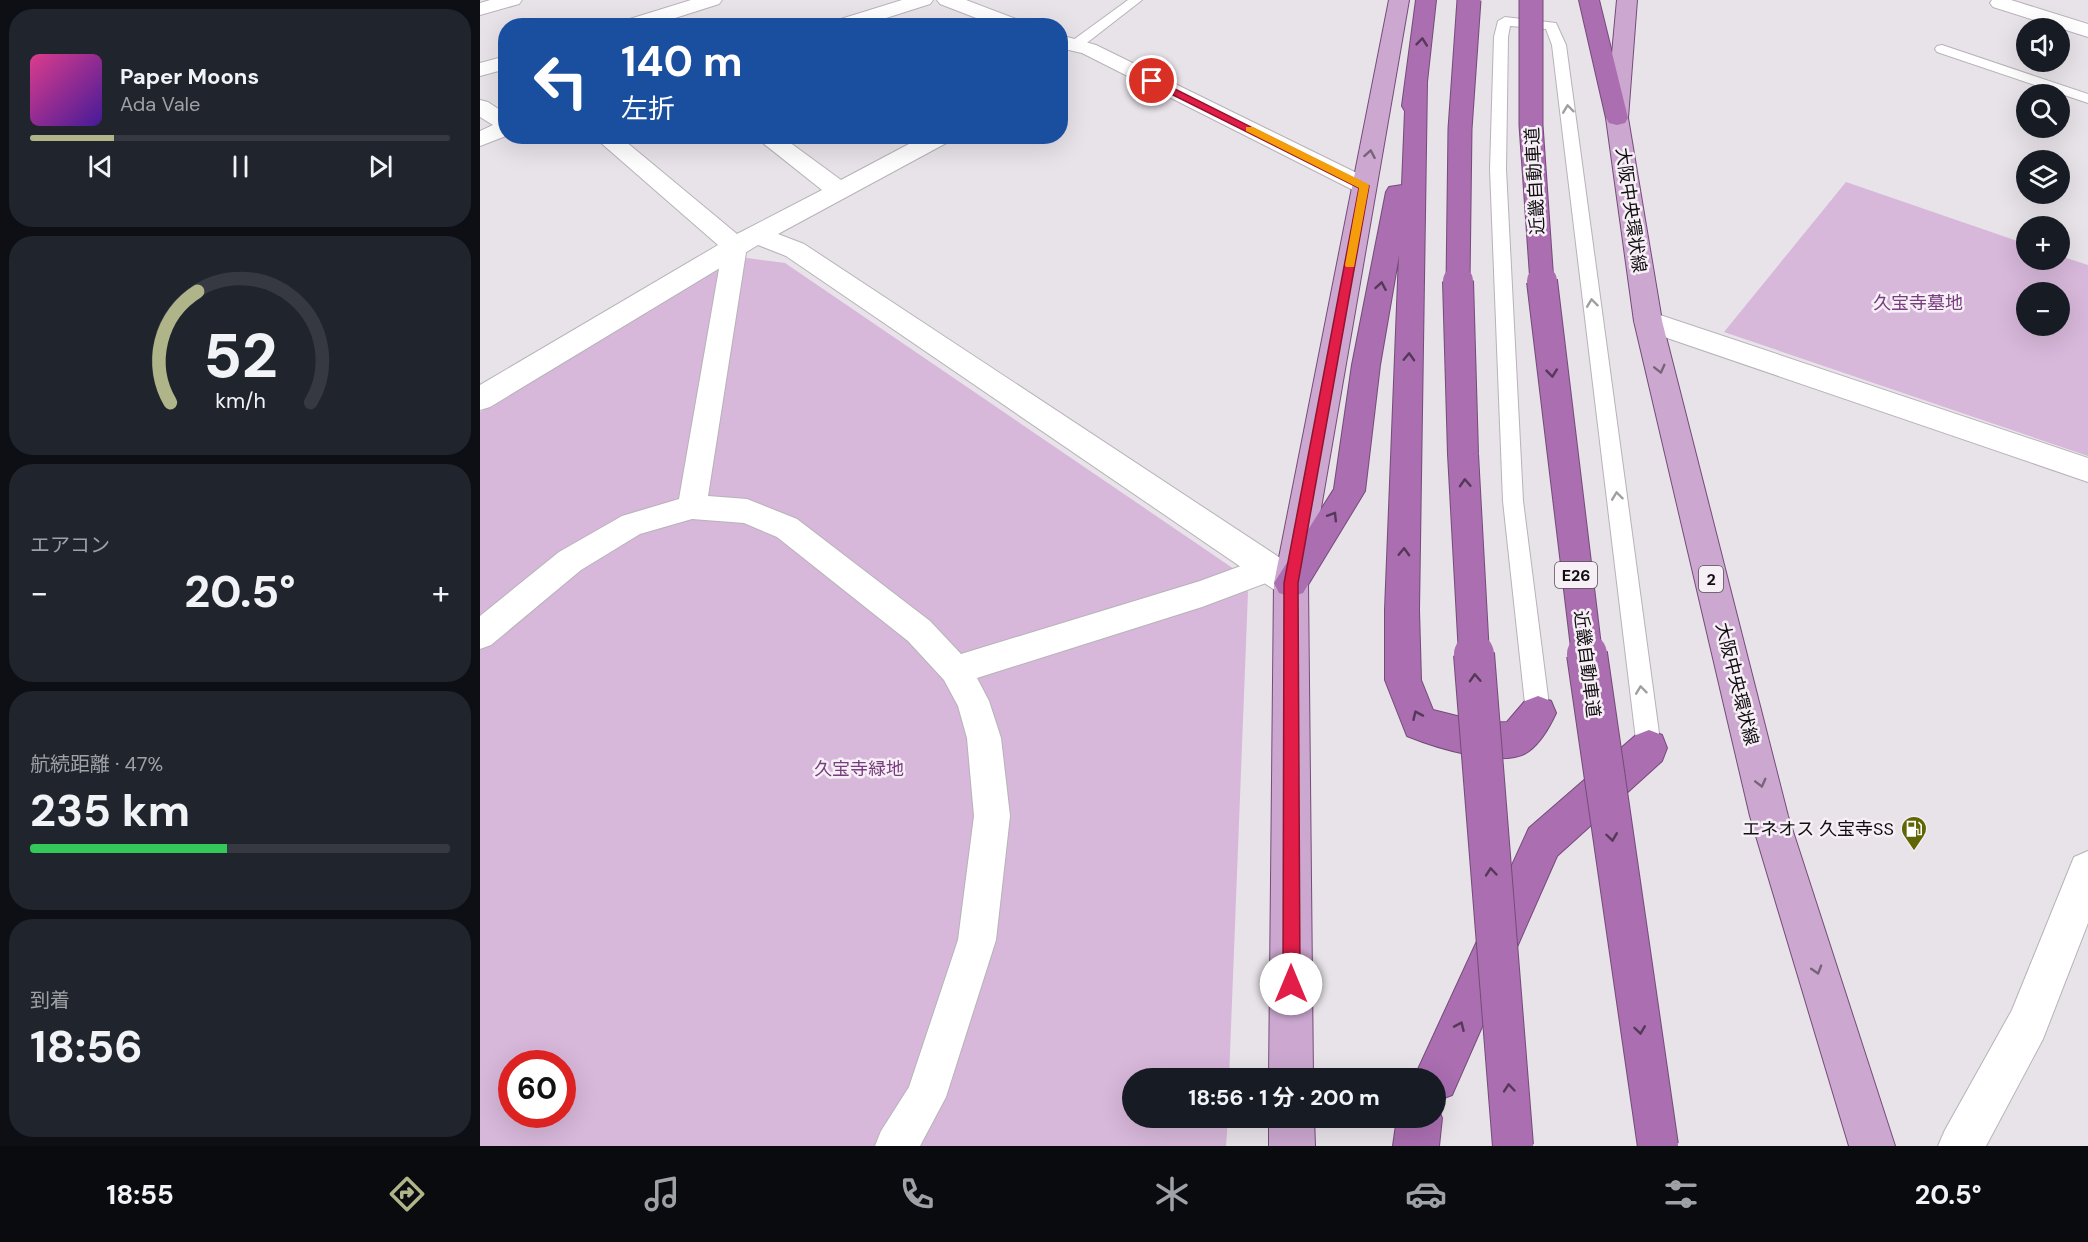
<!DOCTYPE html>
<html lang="ja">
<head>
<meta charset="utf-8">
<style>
	:root { --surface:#171b24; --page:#20242c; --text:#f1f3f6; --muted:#9ea1a6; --line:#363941; --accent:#b0b489 }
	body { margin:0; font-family:"DM Sans","Noto Sans JP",sans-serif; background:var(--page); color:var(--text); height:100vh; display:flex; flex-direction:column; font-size:22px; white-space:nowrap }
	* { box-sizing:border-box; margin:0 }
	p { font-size:20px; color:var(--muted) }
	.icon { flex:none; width:33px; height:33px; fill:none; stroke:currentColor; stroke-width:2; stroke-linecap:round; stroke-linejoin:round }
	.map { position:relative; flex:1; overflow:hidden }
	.sheet { display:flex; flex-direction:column; gap:9px; padding:9px; background:#0d0f14; width:480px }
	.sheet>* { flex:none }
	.guide { position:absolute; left:18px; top:18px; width:570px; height:126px; border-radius:24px; box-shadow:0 6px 24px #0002; background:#1a4fa0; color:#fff; overflow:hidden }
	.controls { position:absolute; left:1536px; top:18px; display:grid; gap:12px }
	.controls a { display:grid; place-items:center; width:54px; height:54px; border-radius:50%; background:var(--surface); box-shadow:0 6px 24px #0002; font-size:30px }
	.speed { position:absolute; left:18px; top:1050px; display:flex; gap:12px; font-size:30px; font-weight:700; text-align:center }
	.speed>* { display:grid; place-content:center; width:78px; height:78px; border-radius:50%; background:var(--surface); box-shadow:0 6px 24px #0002; line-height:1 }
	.speed .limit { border:9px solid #d22; background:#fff; color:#111 }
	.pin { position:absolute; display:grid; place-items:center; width:51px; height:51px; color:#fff; margin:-26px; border:3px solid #fff; border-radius:50%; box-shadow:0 2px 6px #0007 }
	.me { position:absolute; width:66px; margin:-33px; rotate:0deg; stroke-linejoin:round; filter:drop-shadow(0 0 4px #0008) }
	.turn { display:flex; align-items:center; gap:21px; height:126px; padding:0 24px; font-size:27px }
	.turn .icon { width:78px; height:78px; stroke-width:2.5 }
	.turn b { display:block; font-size:42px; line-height:51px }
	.big { font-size:45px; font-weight:700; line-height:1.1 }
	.sheet .widget { flex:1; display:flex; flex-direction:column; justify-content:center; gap:9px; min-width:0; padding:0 21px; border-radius:24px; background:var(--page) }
	.sheet .dial { align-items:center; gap:0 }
	.dial svg { height:156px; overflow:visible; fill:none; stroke:var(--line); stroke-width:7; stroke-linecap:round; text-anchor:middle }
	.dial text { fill:var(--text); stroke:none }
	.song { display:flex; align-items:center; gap:18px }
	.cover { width:72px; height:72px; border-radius:9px; background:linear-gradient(135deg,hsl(330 70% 55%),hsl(260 70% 35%)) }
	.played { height:6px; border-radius:3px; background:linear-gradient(90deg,var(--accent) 20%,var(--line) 20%) }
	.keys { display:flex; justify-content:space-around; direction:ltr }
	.heat { display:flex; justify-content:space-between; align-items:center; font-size:33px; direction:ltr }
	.charge { height:9px; border-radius:4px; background:linear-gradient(90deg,#34c759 47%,var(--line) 0) }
	.trip { position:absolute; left:642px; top:1068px; width:324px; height:60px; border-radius:30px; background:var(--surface); box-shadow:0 6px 24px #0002; font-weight:700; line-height:60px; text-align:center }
	.menu { display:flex; height:96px; justify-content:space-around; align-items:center; background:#090b0e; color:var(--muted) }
	.menu .icon { width:42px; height:42px }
	.menu .current { color:var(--accent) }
	.menu b { font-size:27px; color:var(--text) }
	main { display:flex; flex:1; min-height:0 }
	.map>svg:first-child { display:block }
	.green { fill:#d7b7da; fill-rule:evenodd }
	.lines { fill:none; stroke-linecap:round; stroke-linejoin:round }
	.service-casing { stroke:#b8b2b9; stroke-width:2 }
	.pedestrian-casing { stroke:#b8b2b9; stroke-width:2 }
	.minor-casing { stroke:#b8b2b9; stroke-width:2 }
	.tertiary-casing { stroke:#b8b2b9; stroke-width:2 }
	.primary-casing { stroke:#744c79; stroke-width:2 }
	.motorway-casing { stroke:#744c79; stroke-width:2 }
	.service { fill:#fff; fill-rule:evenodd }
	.pedestrian { fill:#fff; fill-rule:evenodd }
	.minor { fill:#fff; fill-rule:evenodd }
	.tertiary { fill:#fff; fill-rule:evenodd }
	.primary { fill:#cca8d0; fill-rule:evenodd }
	.motorway { fill:#aa6eb1; fill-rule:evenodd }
	.motorway-bridge-far2-casing { stroke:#744c79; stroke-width:25; stroke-linecap:butt }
	.motorway-bridge-far1-casing { stroke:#744c79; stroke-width:32; stroke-linecap:butt }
	.motorway-bridge-casing { stroke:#744c79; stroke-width:42; stroke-linecap:butt }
	.motorway-bridge-far2 { stroke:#aa6eb1; stroke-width:23 }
	.motorway-bridge-far1 { stroke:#aa6eb1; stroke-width:30 }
	.motorway-bridge { stroke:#aa6eb1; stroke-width:40 }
	.oneway { stroke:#553958 }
	.oneway2 { stroke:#9f9f9f }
	.oneway3 { stroke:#77637a }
	.route { fill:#e11d48; stroke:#92132f; stroke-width:1.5 }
	.slow { fill:#f59e0b }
	.labels { text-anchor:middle; stroke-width:5; stroke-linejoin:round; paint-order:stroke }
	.shield { fill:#f6eff6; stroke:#555255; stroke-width:1.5 }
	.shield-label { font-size:16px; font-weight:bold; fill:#100e10 }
	.street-label { font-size:18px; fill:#100e10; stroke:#f6eff6 }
	.park-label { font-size:18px; fill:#783d7e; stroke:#f6eff6 }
	.poi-label { font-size:18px; fill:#100e10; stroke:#f6eff6; text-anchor:end }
</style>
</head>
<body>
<main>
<section class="sheet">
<div class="widget">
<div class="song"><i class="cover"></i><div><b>Paper Moons</b><p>Ada Vale</p></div></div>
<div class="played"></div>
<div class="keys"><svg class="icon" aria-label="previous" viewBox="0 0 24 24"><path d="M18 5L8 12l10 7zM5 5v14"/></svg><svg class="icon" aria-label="pause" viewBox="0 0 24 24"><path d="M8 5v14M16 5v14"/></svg><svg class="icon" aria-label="next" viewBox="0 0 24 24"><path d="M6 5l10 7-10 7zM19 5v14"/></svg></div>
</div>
<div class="widget dial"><svg viewBox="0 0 100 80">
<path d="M14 69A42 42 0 1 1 86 69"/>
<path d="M14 69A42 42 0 0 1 28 12" stroke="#b0b489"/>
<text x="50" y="56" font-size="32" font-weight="700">52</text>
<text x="50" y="72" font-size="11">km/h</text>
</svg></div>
<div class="widget"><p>エアコン</p>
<div class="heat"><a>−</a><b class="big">20.5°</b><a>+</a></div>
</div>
<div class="widget"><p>航続距離 · 47%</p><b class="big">235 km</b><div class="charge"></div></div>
<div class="widget"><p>到着</p><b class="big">18:56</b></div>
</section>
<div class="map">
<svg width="1608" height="1146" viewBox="0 0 1608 1146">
	<rect width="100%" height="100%" fill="#e8e2e9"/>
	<path class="green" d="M1366 182 1546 244V260H1580V256L1608 265V456L1244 332ZM1546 292H1580V326H1546Z
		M259 257 305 263 754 569 768 592 749 1078H652V1118H748L746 1146H0V412ZM32 1064H82V1114H32Z"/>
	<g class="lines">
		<defs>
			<path id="service" d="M648 0H662L599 49H589L587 46 589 43Z
				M1025 17 1076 23 1086 45 1181 748 1177 756 1169 759 1161 756 1157 748 1072 45 1066 29 1030 26 1028 37 1026 169 1043 501 1070 713 1066 721 1058 724 1050 721 1046 713 1023 501 1010 169 1014 37 1018 21Z
				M1462 45 1608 94V103L1457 52 1455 49 1457 46Z"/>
			<path id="pedestrian" d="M255 238 263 241 267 246 228 496 267 499 317 519 450 621 481 654 720 581 788 556 799 560 803 569 799 578 722 607 497 678 509 701 521 738 530 816 516 940 466 1097 440 1146H395L401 1131 429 1087 478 940 494 816 487 738 478 706 464 680 428 641 297 537 264 523 212 519 160 534 101 570 11 645 0 649V616L79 552 142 516 199 499 243 246 247 241Z"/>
			<path id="minor" d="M10 0H42L39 4 0 15V3Z
				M211 0H242L239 4 170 26H137L140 22Z
				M422 0H453L450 4 381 26H348L351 22Z
				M457 0H486L544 22 547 26H517L460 4Z
				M1512 0H1531L1608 24V37L1513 7 1510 3Z
				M580 35 616 45 893 181 896 186 893 191 884 194 875 191 602 53 580 48Z
				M26 56V69L0 76V63Z
				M0 100 8 102 26 114V136L0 146V131L13 125 0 117Z
				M113 136H139L257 234 342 190 274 136H301L361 180 444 136H473L470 141 298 234 324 244 823 573 828 583 823 593 811 597 799 593 306 256 278 245 10 407 0 410V385L238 245Z
				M1168 311 1608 458V482L1158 328 1154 321 1158 314Z"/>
			<path id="tertiary" d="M1608 851V923L1563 1039 1506 1146H1458L1465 1130 1532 1010 1594 857Z"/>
			<path id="primary" d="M909 0H929L828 583 833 1078H789L794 583Z
				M1137 0H1157L1148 118 1182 321 1308 816 1415 1146H1369L1270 816 1154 321 1126 118Z
				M789 1118H834L835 1146H789Z"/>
			<path id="motorway" d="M936 0H956L947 82 939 610 941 680 953 710 1005 723 1027 722 1045 701 1058 696 1071 701 1076 713C1070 726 1061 742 1049 751 1025 770 954 747 927 736L905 680V610L919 255 900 365 885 491 823 593 811 597 799 593 794 583 854 489 872 365 906 192 909 187 922 185 925 111 922 106Z
				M1099 0H1119L1148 118 1145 123 1137 125 1129 123 1126 118Z
				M1169 730 1182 735 1187 748 1182 761 1077 856 972 1095 956 1101V1078H934L1049 828 1156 735Z
				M956 1103 962 1118 959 1146H913L917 1118H956Z"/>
		</defs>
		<use href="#service" class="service-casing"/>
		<use href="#pedestrian" class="pedestrian-casing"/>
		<use href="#minor" class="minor-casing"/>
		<use href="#tertiary" class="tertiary-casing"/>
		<use href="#primary" class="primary-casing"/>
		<use href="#motorway" class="motorway-casing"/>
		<use href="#service" class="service"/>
		<use href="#pedestrian" class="pedestrian"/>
		<use href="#minor" class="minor"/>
		<use href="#tertiary" class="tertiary"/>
		<use href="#primary" class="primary"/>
		<use href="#motorway" class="motorway"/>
		<defs>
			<path id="motorway-bridge-far2" d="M1051 0V125L1062 283
				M978 283 980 129 989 0"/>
			<path id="motorway-bridge-far1" d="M978 281 983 454 994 655
				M1062 281 1107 655"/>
			<path id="motorway-bridge" d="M994 654 1033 1146
				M1107 654 1178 1146"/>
		</defs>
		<use href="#motorway-bridge-far2" class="motorway-bridge-far2-casing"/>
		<use href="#motorway-bridge-far1" class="motorway-bridge-far1-casing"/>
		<use href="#motorway-bridge" class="motorway-bridge-casing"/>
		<use href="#motorway-bridge-far2" class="motorway-bridge-far2"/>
		<use href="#motorway-bridge-far1" class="motorway-bridge-far1"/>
		<use href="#motorway-bridge" class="motorway-bridge"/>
	</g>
	<defs><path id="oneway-chevron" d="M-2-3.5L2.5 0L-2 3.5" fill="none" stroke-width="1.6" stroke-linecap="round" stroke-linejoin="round" transform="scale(1.5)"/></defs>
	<g class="oneway">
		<use href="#oneway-chevron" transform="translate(942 42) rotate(-84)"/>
		<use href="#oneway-chevron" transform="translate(901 286) rotate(-80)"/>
		<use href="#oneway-chevron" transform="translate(929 357) rotate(-88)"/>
		<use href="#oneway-chevron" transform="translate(1072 373) rotate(84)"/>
		<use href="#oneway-chevron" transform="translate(985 483) rotate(-93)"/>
		<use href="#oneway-chevron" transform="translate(853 516) rotate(-58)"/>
		<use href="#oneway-chevron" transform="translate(924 552) rotate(-88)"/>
		<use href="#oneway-chevron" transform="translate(995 678) rotate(-93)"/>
		<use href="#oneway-chevron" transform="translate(937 715) rotate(-114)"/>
		<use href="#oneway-chevron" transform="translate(1132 837) rotate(82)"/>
		<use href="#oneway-chevron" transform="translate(1011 872) rotate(-95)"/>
		<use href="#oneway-chevron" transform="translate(980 1026) rotate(-66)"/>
		<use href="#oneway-chevron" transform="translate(1160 1030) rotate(82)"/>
		<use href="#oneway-chevron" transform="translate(1029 1088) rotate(-95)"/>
	</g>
	<g class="oneway2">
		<use href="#oneway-chevron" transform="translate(1088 109) rotate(-97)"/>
		<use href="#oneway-chevron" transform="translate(1112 303) rotate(-97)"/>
		<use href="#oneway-chevron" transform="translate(1137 496) rotate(-97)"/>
		<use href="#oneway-chevron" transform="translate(1161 690) rotate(-97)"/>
	</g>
	<g class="oneway3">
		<use href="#oneway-chevron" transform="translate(890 154) rotate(-80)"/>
		<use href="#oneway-chevron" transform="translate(1180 369) rotate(76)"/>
		<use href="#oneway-chevron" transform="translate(1281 783) rotate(76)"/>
		<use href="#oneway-chevron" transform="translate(1337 970) rotate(73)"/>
	</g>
	<path class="route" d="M669 79H675L889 186 818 583 820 984 818 990 811 993 805 990 803 984 804 583 879 188 669 83Z"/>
	<path class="slow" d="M766 127H773L888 184 889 186 874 267H866L865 265 879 188 766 131Z"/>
	<defs>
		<symbol id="fuel-pin" viewBox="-11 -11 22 30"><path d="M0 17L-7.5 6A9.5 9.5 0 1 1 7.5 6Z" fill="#616604" stroke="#f6eff6"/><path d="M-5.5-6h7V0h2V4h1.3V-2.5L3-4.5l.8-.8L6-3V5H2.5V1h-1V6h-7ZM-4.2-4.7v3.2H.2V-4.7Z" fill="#fff"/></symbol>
	</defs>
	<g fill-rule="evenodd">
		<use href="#fuel-pin" x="1419" y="814" width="30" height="40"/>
	</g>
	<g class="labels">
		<g class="shield">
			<rect x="1075" y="562" width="42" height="26" rx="4.5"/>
			<rect x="1219" y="566" width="24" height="26" rx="4.5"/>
		</g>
		<g class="shield-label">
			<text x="1096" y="581">E26</text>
			<text x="1231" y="585">2</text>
		</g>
		<g class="street-label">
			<text transform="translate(1055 181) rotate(-93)" y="6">近畿自動車道</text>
			<text transform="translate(1151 210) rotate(82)" y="6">大阪中央環状線</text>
			<text transform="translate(1107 664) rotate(83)" y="6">近畿自動車道</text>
			<text transform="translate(1257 684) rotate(76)" y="6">大阪中央環状線</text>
		</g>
		<g class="park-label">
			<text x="1438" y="309">久宝寺墓地</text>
			<text x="379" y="775">久宝寺緑地</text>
		</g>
		<g class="poi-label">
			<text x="1414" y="835">エネオス 久宝寺SS</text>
		</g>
	</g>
</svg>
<div class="controls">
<a><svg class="icon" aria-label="sound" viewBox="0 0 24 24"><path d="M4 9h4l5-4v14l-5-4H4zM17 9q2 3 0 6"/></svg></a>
<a><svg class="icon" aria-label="search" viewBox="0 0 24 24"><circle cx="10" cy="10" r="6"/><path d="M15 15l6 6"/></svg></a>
<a><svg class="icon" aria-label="layers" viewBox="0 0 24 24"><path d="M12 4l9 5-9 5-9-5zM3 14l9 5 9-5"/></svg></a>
<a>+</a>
<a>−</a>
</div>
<div class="speed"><div class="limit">60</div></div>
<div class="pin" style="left:672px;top:81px;background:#d93025"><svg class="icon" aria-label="arrive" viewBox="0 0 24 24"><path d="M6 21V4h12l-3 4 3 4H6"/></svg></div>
<svg class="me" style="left:811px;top:984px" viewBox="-20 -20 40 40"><circle r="19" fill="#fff"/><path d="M0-13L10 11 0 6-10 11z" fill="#e11d48"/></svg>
<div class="trip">18:56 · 1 分 · 200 m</div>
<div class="guide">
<div class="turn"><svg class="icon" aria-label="left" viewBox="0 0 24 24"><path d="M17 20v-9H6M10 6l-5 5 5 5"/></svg><div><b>140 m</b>左折</div></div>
</div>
</div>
</main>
<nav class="menu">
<b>18:55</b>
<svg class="icon current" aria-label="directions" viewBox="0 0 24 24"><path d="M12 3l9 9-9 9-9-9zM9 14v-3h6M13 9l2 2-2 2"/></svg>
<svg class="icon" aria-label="music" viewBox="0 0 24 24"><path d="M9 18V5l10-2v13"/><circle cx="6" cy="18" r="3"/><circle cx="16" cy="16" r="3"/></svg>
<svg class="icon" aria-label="phone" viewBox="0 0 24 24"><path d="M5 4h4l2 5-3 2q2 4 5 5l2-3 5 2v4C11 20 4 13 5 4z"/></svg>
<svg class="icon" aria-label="climate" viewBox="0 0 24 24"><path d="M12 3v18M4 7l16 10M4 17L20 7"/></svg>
<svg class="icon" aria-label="car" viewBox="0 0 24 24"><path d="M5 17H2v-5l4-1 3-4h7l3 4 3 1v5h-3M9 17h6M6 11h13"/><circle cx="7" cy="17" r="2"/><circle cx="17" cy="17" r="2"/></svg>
<svg class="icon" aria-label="filters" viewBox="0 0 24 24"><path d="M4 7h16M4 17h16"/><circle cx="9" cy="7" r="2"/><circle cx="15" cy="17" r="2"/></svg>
<b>20.5°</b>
</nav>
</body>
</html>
